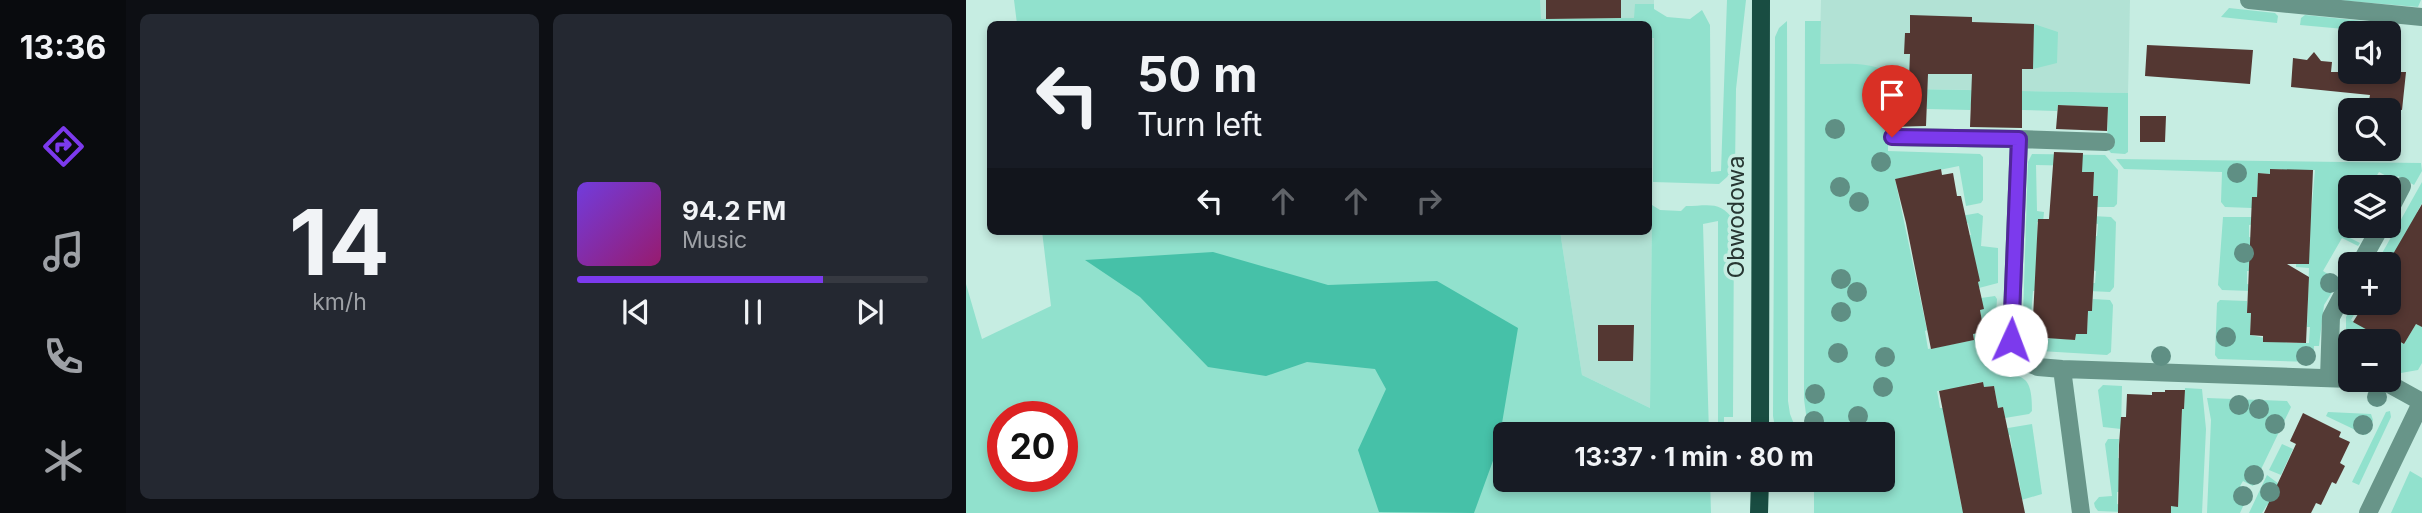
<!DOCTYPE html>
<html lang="en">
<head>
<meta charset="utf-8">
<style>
	:root { --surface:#171b24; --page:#242831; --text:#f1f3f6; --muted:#9ea1a6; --line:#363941; --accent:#7c3aed }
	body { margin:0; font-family:Inter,sans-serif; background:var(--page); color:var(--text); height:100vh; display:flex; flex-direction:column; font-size:26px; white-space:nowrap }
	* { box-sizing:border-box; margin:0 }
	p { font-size:23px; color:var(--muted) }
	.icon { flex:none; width:38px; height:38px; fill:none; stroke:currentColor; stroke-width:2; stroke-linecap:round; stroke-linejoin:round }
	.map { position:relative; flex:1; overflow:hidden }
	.details { display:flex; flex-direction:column; gap:14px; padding:14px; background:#0d0f14; width:840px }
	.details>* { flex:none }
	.guide { position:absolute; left:21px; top:21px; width:665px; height:214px; border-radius:10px; box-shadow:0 4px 10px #0003; background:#171b24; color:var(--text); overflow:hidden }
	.tools { position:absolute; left:1372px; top:21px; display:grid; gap:14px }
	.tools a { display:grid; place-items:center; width:63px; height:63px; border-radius:10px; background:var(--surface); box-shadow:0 4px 10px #0003; font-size:35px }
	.speed { position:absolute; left:21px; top:401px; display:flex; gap:14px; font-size:35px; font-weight:700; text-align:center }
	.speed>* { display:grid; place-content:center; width:91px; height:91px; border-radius:50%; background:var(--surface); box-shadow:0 4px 10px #0003; line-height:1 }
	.speed .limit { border:10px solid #d22; background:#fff; color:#111 }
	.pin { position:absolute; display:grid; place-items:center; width:60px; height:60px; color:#fff; margin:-72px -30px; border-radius:50% 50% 50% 0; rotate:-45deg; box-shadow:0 0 7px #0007 }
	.pin .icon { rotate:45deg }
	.me { position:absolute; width:77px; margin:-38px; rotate:2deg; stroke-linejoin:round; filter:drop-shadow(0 0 5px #0008) }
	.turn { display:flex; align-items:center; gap:24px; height:147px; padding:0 35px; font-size:32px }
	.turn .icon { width:91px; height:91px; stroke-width:2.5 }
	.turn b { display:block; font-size:49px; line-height:60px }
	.lanes { display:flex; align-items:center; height:66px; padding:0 35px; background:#0003; justify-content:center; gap:35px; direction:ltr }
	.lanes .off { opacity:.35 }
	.details .card { flex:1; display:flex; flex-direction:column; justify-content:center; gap:10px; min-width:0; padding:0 24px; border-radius:10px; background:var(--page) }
	.details .dial { align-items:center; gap:0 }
	.dial b { font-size:91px; line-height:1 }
	.song { display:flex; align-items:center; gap:21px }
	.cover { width:84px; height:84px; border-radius:10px; background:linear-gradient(135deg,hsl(260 70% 55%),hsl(320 70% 35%)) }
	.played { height:7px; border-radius:4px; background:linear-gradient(90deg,var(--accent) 70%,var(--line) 70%) }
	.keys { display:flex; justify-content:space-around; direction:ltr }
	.details .tiles { flex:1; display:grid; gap:14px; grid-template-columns:repeat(2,1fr) }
	.trip { position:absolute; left:527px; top:422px; width:402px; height:70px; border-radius:10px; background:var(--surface); box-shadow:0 4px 10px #0003; font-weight:700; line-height:70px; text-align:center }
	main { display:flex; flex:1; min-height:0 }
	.tabs { display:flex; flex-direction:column; width:126px; justify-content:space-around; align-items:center; background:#090b0e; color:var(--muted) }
	.tabs .icon { width:49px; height:49px }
	.tabs .active { color:var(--accent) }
	.tabs b { font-size:32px; color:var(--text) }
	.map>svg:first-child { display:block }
	.built { fill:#b2e2d5 }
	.green { fill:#91e1cd; fill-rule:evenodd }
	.forest { fill:#46c1a8 }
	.building { fill:#543732 }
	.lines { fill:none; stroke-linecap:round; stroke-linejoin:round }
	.minor { stroke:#689589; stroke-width:18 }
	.major { stroke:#194d42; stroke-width:18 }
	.tree { fill:#5f8f84 }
	.route-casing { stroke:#51269a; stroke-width:18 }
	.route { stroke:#7c3aed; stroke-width:12 }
	.labels { text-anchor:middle; stroke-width:7; stroke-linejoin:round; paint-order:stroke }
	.street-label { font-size:23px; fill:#273632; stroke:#c6ede2 }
</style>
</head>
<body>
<main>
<nav class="tabs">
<b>13:36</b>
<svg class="icon active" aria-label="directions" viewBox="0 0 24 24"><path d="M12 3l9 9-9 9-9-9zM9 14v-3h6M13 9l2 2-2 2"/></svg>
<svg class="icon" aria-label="music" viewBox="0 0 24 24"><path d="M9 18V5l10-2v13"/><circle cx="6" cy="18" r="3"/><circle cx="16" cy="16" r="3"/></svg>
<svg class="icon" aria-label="phone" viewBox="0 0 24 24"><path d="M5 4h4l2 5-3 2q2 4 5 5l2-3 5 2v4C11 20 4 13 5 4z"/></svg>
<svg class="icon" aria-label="climate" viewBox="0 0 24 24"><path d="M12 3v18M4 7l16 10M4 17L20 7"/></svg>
</nav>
<section class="details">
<div class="tiles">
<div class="card dial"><b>14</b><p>km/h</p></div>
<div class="card">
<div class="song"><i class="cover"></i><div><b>94.2 FM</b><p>Music</p></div></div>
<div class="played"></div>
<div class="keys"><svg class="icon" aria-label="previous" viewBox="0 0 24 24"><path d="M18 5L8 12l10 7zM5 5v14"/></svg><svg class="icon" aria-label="pause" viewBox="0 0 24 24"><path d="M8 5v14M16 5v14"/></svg><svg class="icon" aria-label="next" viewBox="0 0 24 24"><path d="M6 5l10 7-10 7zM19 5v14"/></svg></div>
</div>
</div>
</section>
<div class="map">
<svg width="1456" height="513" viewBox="0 0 1456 513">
	<rect width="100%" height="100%" fill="#c6ede2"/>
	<path class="built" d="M560 0H688L684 408 616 375 594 231H682V24H563Z
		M855 0H1164L1162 93 853 87Z"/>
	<path class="green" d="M48 0H574L575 19 668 18 669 4H688V9L701 17 724 19 736 10 744 25 745 172 755 171 761 0H780L770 89 769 170 753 184 687 182 688 38H683L682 24H51Z
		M1371 0H1455L1452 7Z
		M1263 8 1309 13 1312 16 1311 23 1255 17Z
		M1339 15 1397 21 1400 25V31L1334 25 1335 18Z
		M821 21 822 401 824 414 832 434H810L807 416 809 37 813 28Z
		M839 21H855L854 64C877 64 902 61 922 72 930 77 936 84 945 89L1162 93V152L1159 154 1145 153 1141 148 1142 107 1092 105 1091 111 1056 110V105L1005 104 1004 110 961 109 960 104 923 103 922 151 1014 154 1017 157V200L1015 203 1000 206 993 166 929 179 961 330 959 331 962 349 1008 340 1007 334 1018 332 1014 310 1015 298 1029 296 1031 299C1030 320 1024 346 1037 364 1042 373 1052 374 1059 380 1066 386 1066 403 1066 411L1063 414 1039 418 1037 407 1032 408 1028 386 1018 387 1016 382 1004 384V387L971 391 974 408H977L995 504 999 513H848V480H917V434H849L840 414 838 399Z
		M1068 24 1092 32 1091 63 1067 69Z
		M1066 154 1139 155 1152 170 1151 204 1148 207H1131L1132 196H1127L1128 172H1116V166L1070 165 1071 211 1078 212 1077 223 1071 222 1074 291H1067L1063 338 1083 339 1084 337 1109 340 1110 334H1121L1122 311 1126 310 1127 299 1144 300 1147 305 1145 352 1141 355 1059 350 1056 346 1062 162Z
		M1150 159 1455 163 1456 171 1448 185 1432 176 1428 180 1413 172 1404 187H1384V223L1378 235 1394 243 1392 246 1376 238 1357 271 1373 281 1358 305 1353 346H1348L1347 362 1252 359 1249 355 1251 303 1254 300 1281 301V312L1285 313 1284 335 1323 343H1343L1344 327H1341L1343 268 1330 267 1331 245 1345 216 1349 170 1316 171V169H1305L1304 174 1292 173 1291 197 1286 208 1259 207 1255 202 1256 172 1158 169Z
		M1456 182V203L1451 212 1456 216 1421 264H1410Z
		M686 205 694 210 715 211 720 206C742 206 755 200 768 221L767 417H758V434H752V221L737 224 743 434H539V480H744L745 513H0V284L16 339 85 306 76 231H594L616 375 684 408ZM37 416H96V476H37Z
		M1012 213 1017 216 1015 246 1032 248V283L1009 289 1008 282 1014 281 999 236 1005 235 1002 223 996 224 995 216Z
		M1126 216 1145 217 1150 222 1148 287 1144 292 1123 291V283H1129L1130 271 1124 270 1126 237 1131 236 1132 224 1126 223Z
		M1257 217H1290V224L1283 225V237L1289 238 1287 271H1281V284L1286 285V291L1256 290 1252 285Z
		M1388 303H1398L1396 307 1393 306 1385 320 1415 335 1414 337 1421 341 1380 342V317Z
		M1456 323V363L1452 370 1435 373 1423 368V342L1425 343 1428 338 1438 344 1450 324 1454 326Z
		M1137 385 1156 386 1155 429 1137 427 1132 390Z
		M1219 388 1236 389 1240 429 1236 513H1205V506H1212L1216 409H1218Z
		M1241 398 1321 401 1325 407 1287 486 1277 481 1274 486 1284 491 1274 513H1241L1245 420Z
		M1424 411 1425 417 1393 485 1386 482 1420 412Z
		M1362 412 1405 414 1407 420 1400 435 1360 416Z
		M1066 424 1076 494 1052 501 1050 494 1055 493 1053 480 1047 481 1041 449 1046 448 1044 435 1038 436 1036 429Z
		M1142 439H1153L1152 458 1158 459 1157 492H1151V504L1156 505V512L1132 511 1129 507 1128 503 1133 497 1146 496 1139 444Z
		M1316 444 1327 449 1315 475 1303 470Z
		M1444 471 1456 478V513H1425Z
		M1301 475 1317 487 1307 507 1301 505 1296 513H1283Z"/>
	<path class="forest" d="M247 252 362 285 471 281 552 328 532 447 508 513 413 512 392 450 420 389 409 369 341 362 300 376 242 367 174 297 119 260Z"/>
	<path class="building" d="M580 0H655V18L580 19Z
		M944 15 1006 17V22L1068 24 1067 69H1056V128L1004 127 1006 74H962L960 126 922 127 923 103H942L944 54H938L939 33H944Z
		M1181 45 1287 50 1284 84 1179 76Z
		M1348 52 1355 61 1366 62 1365 72H1440L1436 110 1402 106 1404 95 1325 87 1327 58 1341 60Z
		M1092 105 1142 107 1141 131 1090 129Z
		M1174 116H1200L1199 142H1174Z
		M1088 152 1117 153 1116 172H1128L1127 196H1132L1126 311H1122L1121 334H1110L1109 340 1066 337 1072 219H1083Z
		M975 169 976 175 987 173 991 196H995L1014 281 1012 282 1018 309 1014 310 1018 332 1007 334 1008 340 965 349 940 223 929 179Z
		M1304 169 1347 170 1343 264H1321L1343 277 1340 343 1297 342V336L1284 335 1285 313H1281L1286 197H1291L1292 173 1304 174Z
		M1456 204V327L1450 324 1438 344 1428 338 1425 343 1387 322 1399 303H1423V261Z
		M632 325H668L667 361H632Z
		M1017 382 1018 387 1028 386 1032 408 1037 407 1059 513H997L973 391Z
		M1199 390H1219L1218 409H1216L1212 507 1205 506V513H1152L1153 445 1155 417H1160L1161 394 1186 395V392H1199Z
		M1337 413 1375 432 1373 437 1384 442 1374 463 1379 466 1370 484 1366 482 1355 505 1350 503 1345 513H1298L1330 444 1324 441Z"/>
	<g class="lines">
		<path class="minor" d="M1283 0 1456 17
			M926 137 1053 139 1045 339 1051 359 1072 367 1096 369 1384 379
			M1053 139 1140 142
			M1423 211 1436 186
			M1394 264 1415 226
			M1096 369 1115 513
			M1363 378 1365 317 1384 281
			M1405 380H1416L1456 402
			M1402 513 1456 401"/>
		<path class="major" d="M794 434 795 0
			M793 513 794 480"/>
	</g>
	<g class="tree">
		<circle cx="869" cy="129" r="10"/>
		<circle cx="915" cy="162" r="10"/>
		<circle cx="1271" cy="173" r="10"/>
		<circle cx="874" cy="187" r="10"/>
		<circle cx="893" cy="202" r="10"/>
		<circle cx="1278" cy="253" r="10"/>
		<circle cx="875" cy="279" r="10"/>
		<circle cx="1364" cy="283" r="10"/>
		<circle cx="891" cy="292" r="10"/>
		<circle cx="875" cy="312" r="10"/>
		<circle cx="1260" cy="337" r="10"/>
		<circle cx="872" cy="353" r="10"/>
		<circle cx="1195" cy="356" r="10"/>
		<circle cx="1340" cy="356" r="10"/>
		<circle cx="919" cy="357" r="10"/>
		<circle cx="917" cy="387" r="10"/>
		<circle cx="849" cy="394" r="10"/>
		<circle cx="1411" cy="397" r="10"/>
		<circle cx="1273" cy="405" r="10"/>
		<circle cx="1293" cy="409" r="10"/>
		<circle cx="892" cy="416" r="10"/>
		<circle cx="848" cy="421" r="10"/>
		<circle cx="1309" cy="424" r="10"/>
		<circle cx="1397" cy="425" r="10"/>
		<circle cx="1288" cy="475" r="10"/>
		<circle cx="1304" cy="492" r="10"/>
		<circle cx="1277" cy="496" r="10"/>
	</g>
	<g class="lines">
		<defs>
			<path id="route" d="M926 137 1053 139 1045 340"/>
		</defs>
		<use href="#route" class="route-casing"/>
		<use href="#route" class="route"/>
	</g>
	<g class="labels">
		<g class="street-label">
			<text transform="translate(770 217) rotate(-90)" y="8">Obwodowa</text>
		</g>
	</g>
</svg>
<div class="tools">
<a><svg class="icon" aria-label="sound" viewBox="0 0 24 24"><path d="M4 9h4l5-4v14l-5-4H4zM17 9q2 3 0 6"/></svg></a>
<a><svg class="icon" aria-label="search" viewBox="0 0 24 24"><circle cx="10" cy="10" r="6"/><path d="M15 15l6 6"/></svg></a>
<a><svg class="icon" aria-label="layers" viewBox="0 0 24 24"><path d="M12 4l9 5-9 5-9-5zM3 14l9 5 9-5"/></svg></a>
<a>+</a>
<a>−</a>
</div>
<div class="speed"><div class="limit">20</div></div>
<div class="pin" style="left:926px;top:137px;background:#d93025"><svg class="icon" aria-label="arrive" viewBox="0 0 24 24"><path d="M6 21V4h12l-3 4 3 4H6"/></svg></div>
<svg class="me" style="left:1045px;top:340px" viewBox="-20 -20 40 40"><circle r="19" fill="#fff"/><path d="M0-13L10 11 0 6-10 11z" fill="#7c3aed"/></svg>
<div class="trip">13:37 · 1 min · 80 m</div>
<div class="guide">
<div class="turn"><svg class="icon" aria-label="left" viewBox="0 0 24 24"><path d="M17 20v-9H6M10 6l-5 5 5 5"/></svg><div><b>50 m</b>Turn left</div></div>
<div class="lanes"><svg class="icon" aria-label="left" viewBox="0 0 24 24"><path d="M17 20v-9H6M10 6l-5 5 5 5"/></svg><svg class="icon off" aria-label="ahead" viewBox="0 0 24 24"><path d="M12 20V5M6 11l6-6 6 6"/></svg><svg class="icon off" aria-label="ahead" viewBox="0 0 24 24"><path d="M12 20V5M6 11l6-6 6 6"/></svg><svg class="icon off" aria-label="right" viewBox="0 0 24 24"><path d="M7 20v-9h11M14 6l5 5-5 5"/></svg></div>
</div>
</div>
</main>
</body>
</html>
